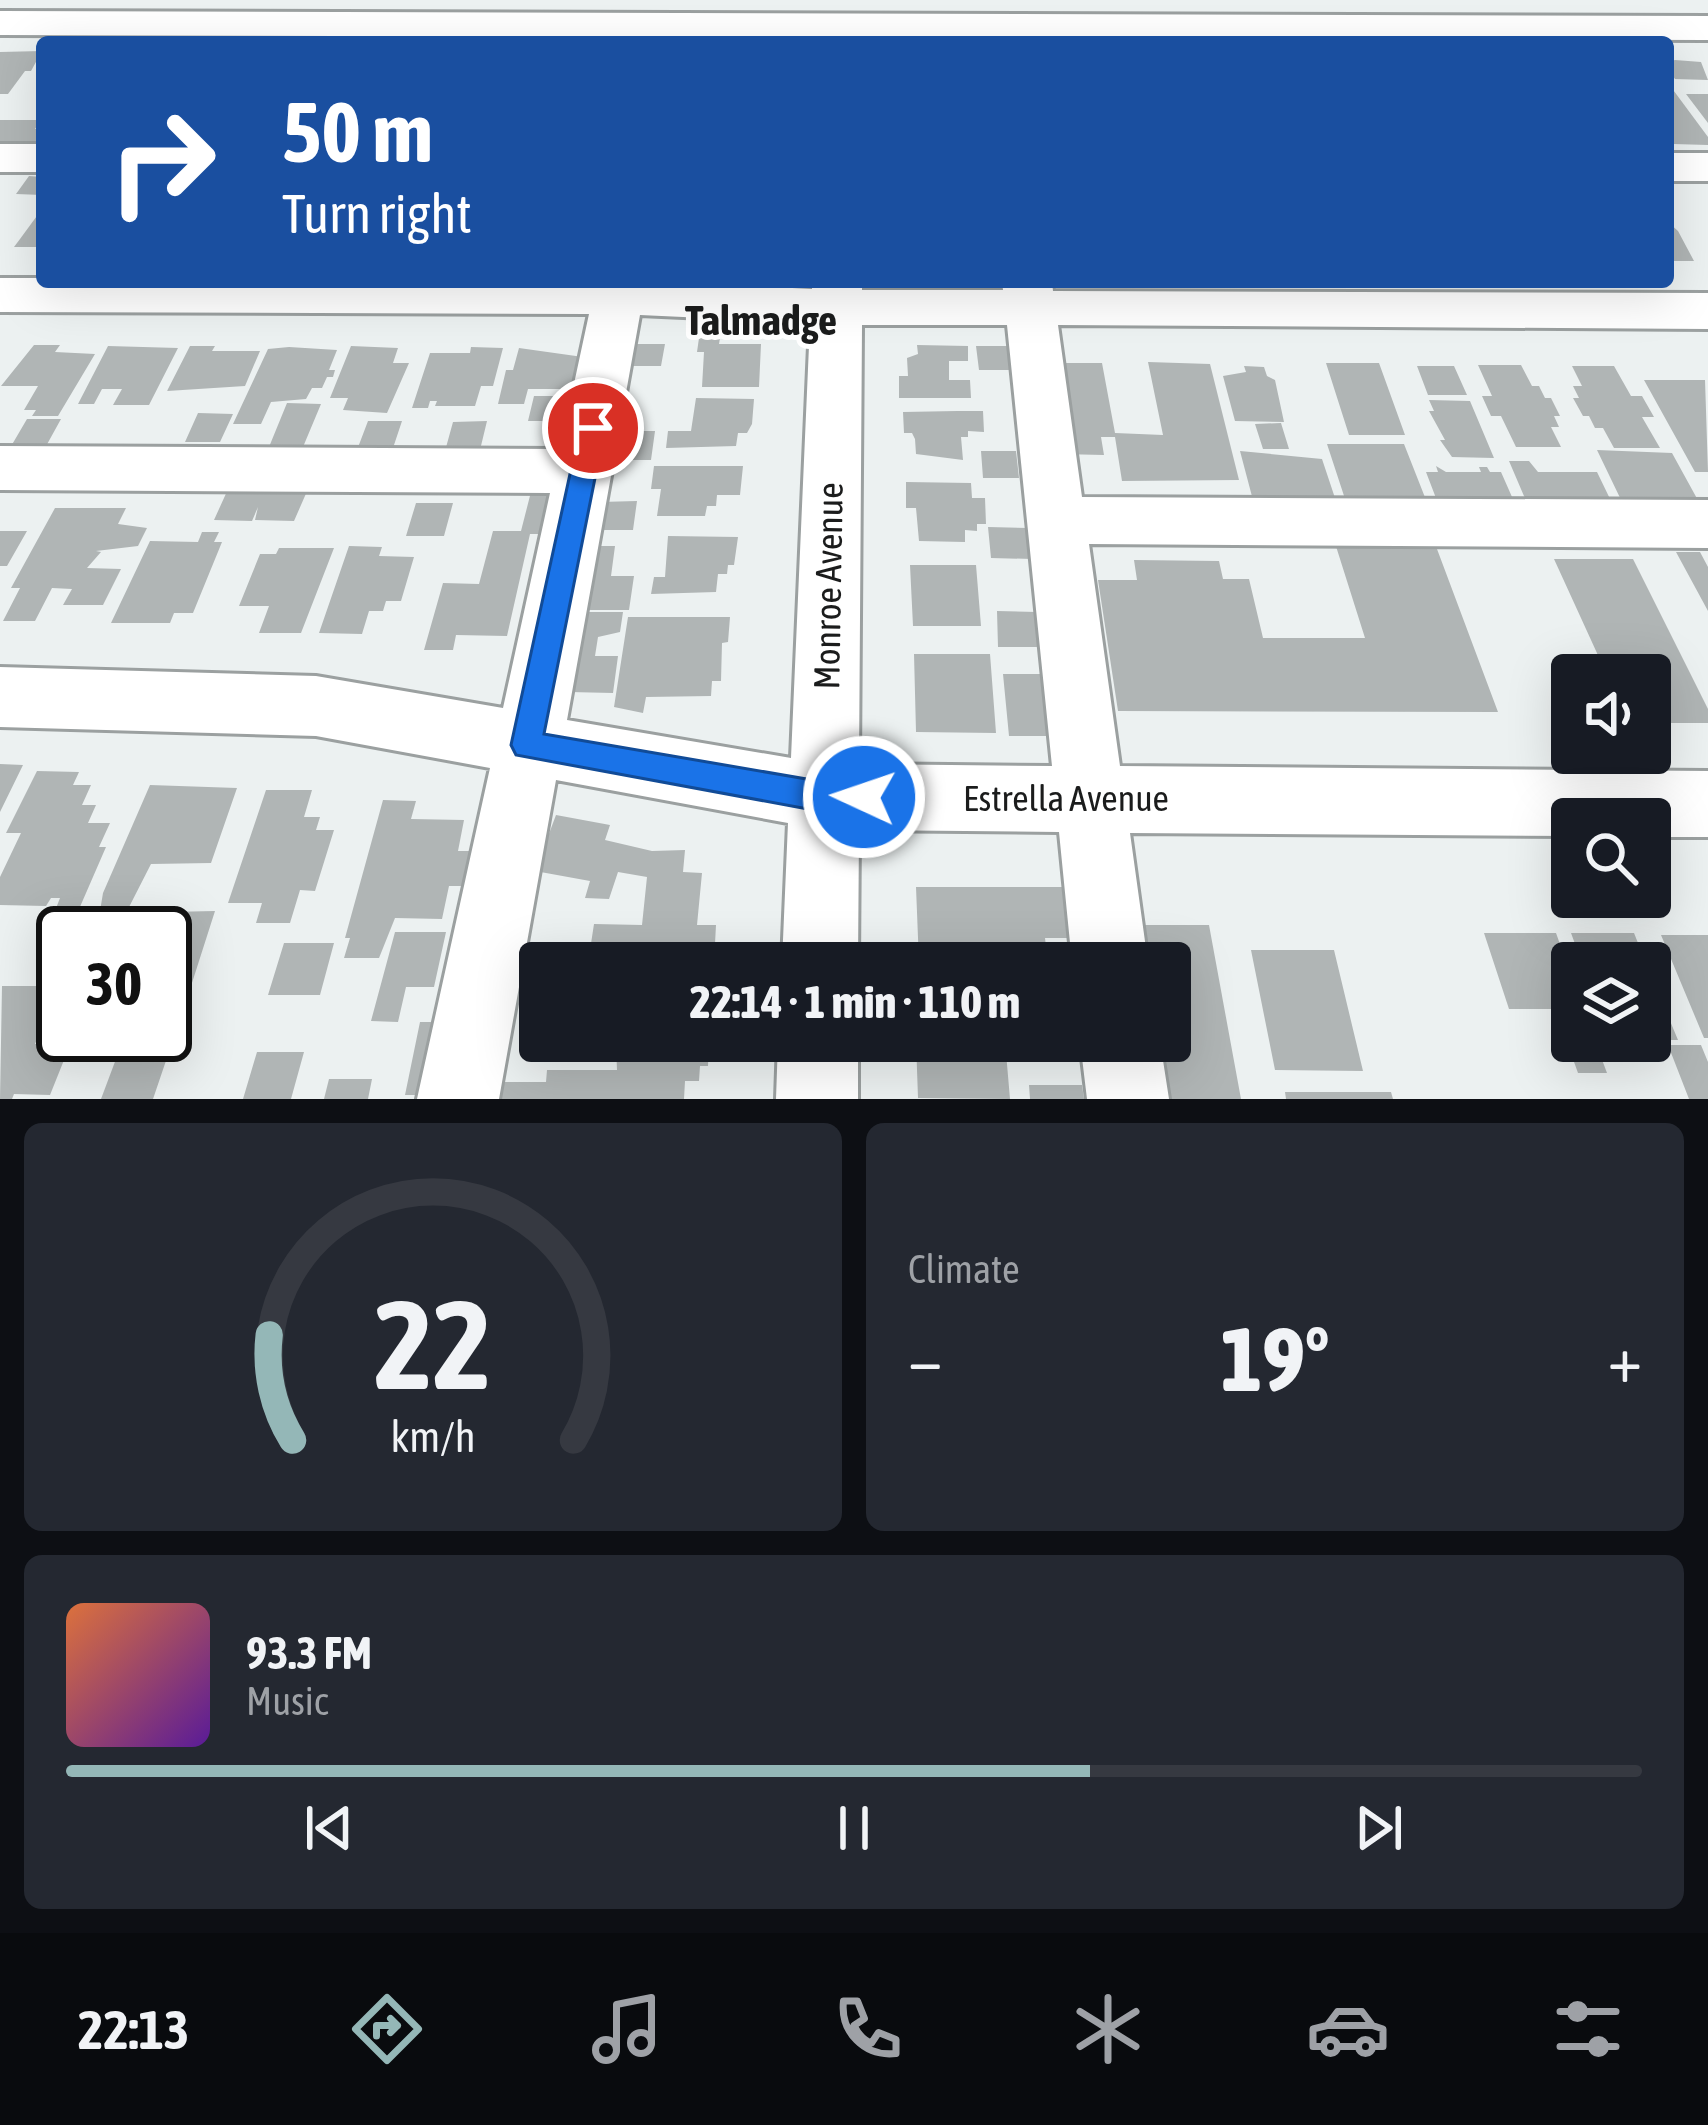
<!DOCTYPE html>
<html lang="en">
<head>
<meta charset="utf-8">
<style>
	:root { --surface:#171b24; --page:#242831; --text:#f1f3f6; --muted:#9ea1a6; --line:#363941; --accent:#94b7b7 }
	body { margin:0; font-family:"Asap Condensed",sans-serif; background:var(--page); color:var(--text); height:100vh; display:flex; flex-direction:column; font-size:45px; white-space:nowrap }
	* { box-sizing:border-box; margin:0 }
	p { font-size:39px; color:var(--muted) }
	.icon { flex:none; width:66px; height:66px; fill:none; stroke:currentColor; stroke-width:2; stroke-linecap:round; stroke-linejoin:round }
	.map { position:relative; height:1099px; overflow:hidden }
	.sheet { display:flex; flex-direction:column; gap:24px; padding:24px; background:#0d0f14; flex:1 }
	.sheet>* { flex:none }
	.top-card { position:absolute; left:36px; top:36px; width:1638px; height:252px; border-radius:12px; box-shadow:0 12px 48px #0002; background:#1a4fa0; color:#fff; overflow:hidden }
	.controls { position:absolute; left:1551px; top:654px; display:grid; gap:24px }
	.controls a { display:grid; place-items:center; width:120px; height:120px; border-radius:12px; background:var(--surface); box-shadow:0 12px 48px #0002; font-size:60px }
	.speed { position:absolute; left:36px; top:906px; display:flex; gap:24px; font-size:60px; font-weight:700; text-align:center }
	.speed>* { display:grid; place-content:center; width:156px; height:156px; border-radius:50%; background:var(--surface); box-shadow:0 12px 48px #0002; line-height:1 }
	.speed .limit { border:6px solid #111; border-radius:18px; background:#fff; color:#111 }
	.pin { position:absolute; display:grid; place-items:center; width:102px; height:102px; color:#fff; margin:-51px; border:6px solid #fff; border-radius:50%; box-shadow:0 3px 12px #0007 }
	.me { position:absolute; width:132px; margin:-66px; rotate:273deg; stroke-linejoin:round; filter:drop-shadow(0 0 9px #0008) }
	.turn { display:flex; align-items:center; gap:42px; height:252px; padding:0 48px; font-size:54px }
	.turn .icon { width:156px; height:156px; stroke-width:2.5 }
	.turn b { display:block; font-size:84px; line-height:102px }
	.big { font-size:90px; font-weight:800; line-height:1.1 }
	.sheet .widget { flex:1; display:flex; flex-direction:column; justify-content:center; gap:18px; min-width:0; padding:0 42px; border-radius:18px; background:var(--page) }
	.sheet .dial { align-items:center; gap:0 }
	.dial svg { height:312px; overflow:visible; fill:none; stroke:var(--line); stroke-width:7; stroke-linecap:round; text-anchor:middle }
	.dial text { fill:var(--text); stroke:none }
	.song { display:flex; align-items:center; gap:36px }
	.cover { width:144px; height:144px; border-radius:18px; background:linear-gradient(135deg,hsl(20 70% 55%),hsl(270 70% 35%)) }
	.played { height:12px; border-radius:6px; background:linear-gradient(90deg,var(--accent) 65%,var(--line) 65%) }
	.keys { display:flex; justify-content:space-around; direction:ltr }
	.heat { display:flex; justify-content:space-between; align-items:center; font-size:66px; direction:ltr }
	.sheet .tiles { flex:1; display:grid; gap:24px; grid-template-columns:1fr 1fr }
	.widget:last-child { grid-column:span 2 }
	.trip { position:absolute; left:519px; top:942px; width:672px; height:120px; border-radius:12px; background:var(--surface); box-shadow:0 12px 48px #0002; font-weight:800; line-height:120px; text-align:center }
	.tabs { display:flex; height:192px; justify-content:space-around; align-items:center; background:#090b0e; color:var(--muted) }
	.tabs .icon { width:84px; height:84px }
	.tabs .on { color:var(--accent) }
	.tabs b { font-size:54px; color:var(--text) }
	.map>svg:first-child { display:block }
	.building { fill:#b0b5b5 }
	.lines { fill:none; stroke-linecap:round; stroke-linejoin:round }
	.minor-casing { stroke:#9ba0a0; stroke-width:6 }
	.minor { fill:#fff; fill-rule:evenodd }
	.route { fill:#1a73e8; stroke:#114b97; stroke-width:3 }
	.labels { text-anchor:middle; stroke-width:10; stroke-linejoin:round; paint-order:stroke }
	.street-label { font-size:36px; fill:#1b1c1c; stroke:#fff }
	.quarter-label { font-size:42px; font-weight:bold; fill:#1b1c1c; stroke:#fff }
</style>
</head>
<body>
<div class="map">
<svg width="1708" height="1099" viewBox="0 0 1708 1099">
	<rect width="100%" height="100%" fill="#ecf1f1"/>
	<path class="building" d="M42 51 31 71H25L8 94H0V52Z
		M1675 60 1701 62 1708 80 1675 79 1668 69V62Z
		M1668 83 1708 137V145L1673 144 1668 137Z
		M1686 94H1708V123Z
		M0 120H41L35 129H42V142L38 148H0Z
		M29 176 42 177V195L16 194Z
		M42 209 40 247H14L20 239Z
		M1668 222 1678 231 1694 261H1668Z
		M699 338H720L719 344H761L759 387H702L704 352H697Z
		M630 344H665L661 366H627Z
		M34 345H60L55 352 95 354 58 416H32L36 410H24L38 386H1Z
		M917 345 968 346V361H949V380H970L971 398H899V376H908L907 358 918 354Z
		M108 346 178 348 149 405H113L122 389H102L94 404H78Z
		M190 346H215L212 351H260L245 386 167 391Z
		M351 346 398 348 393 363H409L387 413 343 410 348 398H330Z
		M976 346H1012L1016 370H979Z
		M289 347 337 350 329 370H335L333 377H327L322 388H312L306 399 271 402 261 424H233L268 349Z
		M471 347 503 348 493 386H481L475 406H435L437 401H430L428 408H412L430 353H470Z
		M519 348 583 357 576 389H528L524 404H498L506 370H513Z
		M1148 362 1210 364 1239 480 1122 481 1115 437H1101L1104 455 1060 454 1063 363H1102L1115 433 1163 435Z
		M1326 363H1379L1405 435H1349Z
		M1478 365H1521L1532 386H1539L1545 398H1551L1560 416H1554L1559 427H1551L1561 447H1516L1501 416H1491L1482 396H1492Z
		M1244 366 1264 367 1267 376 1275 380 1284 422 1235 421 1223 376 1246 372Z
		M1417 366H1454L1467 395H1428Z
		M1572 366H1614L1631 396H1642L1654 417H1642L1660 448H1614L1603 428H1595L1589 416H1583L1573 398H1579L1573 386H1582Z
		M1644 380H1705L1708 472H1695Z
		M534 396H571L566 421H528Z
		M696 398 754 399 752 424 747 433H738L736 446 666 448 668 431H691Z
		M1429 400 1470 401 1494 458 1452 457 1440 440H1445L1429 411H1434Z
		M287 403 321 404 303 447H269Z
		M957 411H983L984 432 968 431V437H961L963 460 916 454 915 439 912 433H904L903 412Z
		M198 413 233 414 220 442H185Z
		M27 419H61L45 448H10Z
		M368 421H402L392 451 357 450Z
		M487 421 480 450 445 451 453 422Z
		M1281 423 1289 449H1263L1255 424Z
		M619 431H655L651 460H615Z
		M1327 444H1404L1428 505H1347Z
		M1597 450 1672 453 1700 504H1623Z
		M981 451H1016L1019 478H983Z
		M1240 451 1322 459 1337 504H1254Z
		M1509 461H1529L1538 472H1597L1612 503H1527Z
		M654 466H743L740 495H717L716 506H707L705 516H657L661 489H651Z
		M1436 466 1446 472H1481L1479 467H1487L1490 472H1501L1516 506H1439L1426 472H1438Z
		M906 482 971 483 972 498H985L986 524H977V531L965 530V542L919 541 916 508H906Z
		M533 484H552L551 534H530L507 636 456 635 453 650H424L443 583 479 584 493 531H521Z
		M229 487 308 489 294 521 255 520 258 507 252 521 214 520Z
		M637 501 633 530H595L600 502Z
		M416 503H453L444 536H406Z
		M55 508H126L118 524 147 528 138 546 96 551 101 552 87 568 121 569 103 605H63L72 589 52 588 35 621H3L20 588H11Z
		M988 527 1028 528 1032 559 991 558Z
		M0 531H27L7 566H0Z
		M202 532H219L214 542H222L193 613H174L170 623H111L150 541 198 542Z
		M668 536 738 537 734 565H728L727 574H718L716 592 651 594 654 577H665Z
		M1334 540 1434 541 1498 712 1118 711 1098 580H1137L1134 560 1219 561 1223 579H1249L1263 638H1365Z
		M349 546 382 547 379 556 414 557 401 601H386L383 611H369L362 634 319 633Z
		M585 546H615L611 576H634L629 610H588L594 578 580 574Z
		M279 548H334L301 633H259L269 606H239L260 554H276Z
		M1676 552H1700L1708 567V611Z
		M1554 559H1633L1708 709V723H1650V675H1607Z
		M910 565H976L981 626H913Z
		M997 611 1037 612 1041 647H998Z
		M575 612H623L620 632 598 637 595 656H618L613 693 569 692Z
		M628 617H730L728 642 722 643 721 681H712L711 696 646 697 643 713 614 707Z
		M914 654H990L996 733 916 732Z
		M1003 674H1046L1053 736H1009Z
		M0 764 23 765 0 812Z
		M37 771 79 772 73 785H91L82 805H96L88 823H110L99 847H106L76 916H53L60 898H51L46 906 0 905V877L21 833H6Z
		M150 785 237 788 211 863 151 864 127 911H100L103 893Z
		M266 790H312L304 817H320L316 830H334L315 891 300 890 290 923H256L262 903H228Z
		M383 800 416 801 411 819 464 820 458 851H471L463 886H449L442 919 395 918 379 958H344L350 938H345Z
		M556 815 610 825 605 840 652 851 685 850 683 872 702 873 697 925H716L714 963H588L594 924 642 925 647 877 618 872 609 899 585 898 590 881 535 871Z
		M916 887H1067L1073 938H1045L1048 963H919Z
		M215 911 191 986H165V933H161L168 912Z
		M159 915 153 933H118L125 916Z
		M1121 925H1209L1241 1099H1145L1137 1041H1170V963H1126Z
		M395 932H446L434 987H406L398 1022 371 1021Z
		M1484 933H1556L1572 978V1041H1595L1607 1073H1578L1555 1009H1509Z
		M1571 933H1634L1646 963H1582Z
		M1661 935H1708V1038H1704Z
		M284 943H334L320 995H268Z
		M1251 950H1334L1363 1071 1275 1070Z
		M1650 973 1678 1040H1650Z
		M2 986H59L35 1044 70 1045 50 1095 14 1094 12 1099H0Z
		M420 1022H449L434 1095H405Z
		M621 1041H709L708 1066H700L699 1081H685L684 1099H496L499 1082H546L547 1070H617L616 1045Z
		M916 1041H1005L1010 1099 918 1098Z
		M122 1043H172L153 1099H101Z
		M1668 1045H1701L1708 1062V1099H1689Z
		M257 1052H304L291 1099H243Z
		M329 1079H372L368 1099H324Z
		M1029 1085H1082L1084 1099H1030Z
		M1285 1092H1391L1393 1099H1286Z"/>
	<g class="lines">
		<defs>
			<path id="minor" d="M0 11 1708 16V40L0 35Z
				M0 144H42V172H0Z
				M1668 153H1708V181H1668Z
				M0 278H42V282H667L812 289V282H862V290H1003L1002 282H1052L1053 291 1708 293V329L1058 325 1082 497 1708 500V548L1089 544 1120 766 1708 771V837H1650V819H1572V836L1130 833 1148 963H1072L1059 832 859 830 858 963H782L788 823 556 780 499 1099H417L490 768 316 736 0 727V667L316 676 503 708 550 493 0 490V446L560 449 589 314 0 312ZM640 315 810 323 791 758 567 720ZM862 325H1007L1052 766 859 764Z
				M778 1041H858V1099H776Z
				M1080 1041H1160L1169 1099H1087Z"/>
		</defs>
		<use href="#minor" class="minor-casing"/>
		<use href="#minor" class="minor"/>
	</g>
	<path class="route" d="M593 418 605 428 544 734 824 782 875 787 880 797 875 808 824 812 516 755 511 745 580 428Z"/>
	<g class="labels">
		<g class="street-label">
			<text transform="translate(828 586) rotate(-89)" y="13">Monroe Avenue</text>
			<text x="1066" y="811">Estrella Avenue</text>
		</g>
		<g class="quarter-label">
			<text x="761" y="335">Talmadge</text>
		</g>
	</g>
</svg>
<div class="controls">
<a><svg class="icon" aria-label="sound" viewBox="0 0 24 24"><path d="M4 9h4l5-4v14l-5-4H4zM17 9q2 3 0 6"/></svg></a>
<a><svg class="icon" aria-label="search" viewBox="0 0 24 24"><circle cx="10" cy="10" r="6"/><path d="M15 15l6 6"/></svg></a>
<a><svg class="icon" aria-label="layers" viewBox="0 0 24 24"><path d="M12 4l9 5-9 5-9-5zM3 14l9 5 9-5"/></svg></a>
</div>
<div class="speed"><div class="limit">30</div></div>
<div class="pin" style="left:593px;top:428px;background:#d93025"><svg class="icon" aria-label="arrive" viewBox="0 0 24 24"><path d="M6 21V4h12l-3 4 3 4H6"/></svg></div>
<svg class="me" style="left:864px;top:797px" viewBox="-20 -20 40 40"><circle r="17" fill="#1a73e8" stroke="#fff" stroke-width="3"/><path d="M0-11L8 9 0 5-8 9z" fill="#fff"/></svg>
<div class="trip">22:14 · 1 min · 110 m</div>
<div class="top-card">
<div class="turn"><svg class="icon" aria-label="right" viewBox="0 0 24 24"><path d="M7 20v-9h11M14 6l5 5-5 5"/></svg><div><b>50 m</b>Turn right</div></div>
</div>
</div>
<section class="sheet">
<div class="tiles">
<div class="widget dial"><svg viewBox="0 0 100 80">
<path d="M14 69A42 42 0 1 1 86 69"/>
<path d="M14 69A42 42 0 0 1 8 42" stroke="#94b7b7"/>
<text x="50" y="56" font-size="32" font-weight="700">22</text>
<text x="50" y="72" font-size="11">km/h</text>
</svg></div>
<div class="widget"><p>Climate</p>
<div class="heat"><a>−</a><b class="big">19°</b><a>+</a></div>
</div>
<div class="widget">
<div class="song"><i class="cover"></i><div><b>93.3 FM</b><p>Music</p></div></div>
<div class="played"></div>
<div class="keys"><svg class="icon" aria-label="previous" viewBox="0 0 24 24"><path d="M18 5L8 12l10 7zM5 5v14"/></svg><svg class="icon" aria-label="pause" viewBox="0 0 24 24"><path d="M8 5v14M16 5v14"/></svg><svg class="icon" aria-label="next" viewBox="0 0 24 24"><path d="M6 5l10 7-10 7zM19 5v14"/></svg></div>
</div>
</div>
</section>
<nav class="tabs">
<b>22:13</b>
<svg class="icon on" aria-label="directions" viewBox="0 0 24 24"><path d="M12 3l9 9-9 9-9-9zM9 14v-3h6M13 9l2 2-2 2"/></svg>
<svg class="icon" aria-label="music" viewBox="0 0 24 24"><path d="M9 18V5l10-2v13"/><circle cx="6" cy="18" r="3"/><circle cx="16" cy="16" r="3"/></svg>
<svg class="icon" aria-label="phone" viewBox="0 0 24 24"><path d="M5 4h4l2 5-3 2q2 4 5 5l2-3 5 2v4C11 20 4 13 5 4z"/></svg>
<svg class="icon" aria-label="climate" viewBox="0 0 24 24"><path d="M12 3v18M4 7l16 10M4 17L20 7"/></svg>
<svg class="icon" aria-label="car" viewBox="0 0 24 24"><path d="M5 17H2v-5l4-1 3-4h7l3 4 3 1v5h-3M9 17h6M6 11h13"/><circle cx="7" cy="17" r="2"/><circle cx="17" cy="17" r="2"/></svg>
<svg class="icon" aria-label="filters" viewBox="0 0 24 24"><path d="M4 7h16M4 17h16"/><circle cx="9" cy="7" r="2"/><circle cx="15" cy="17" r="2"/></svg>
</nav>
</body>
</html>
